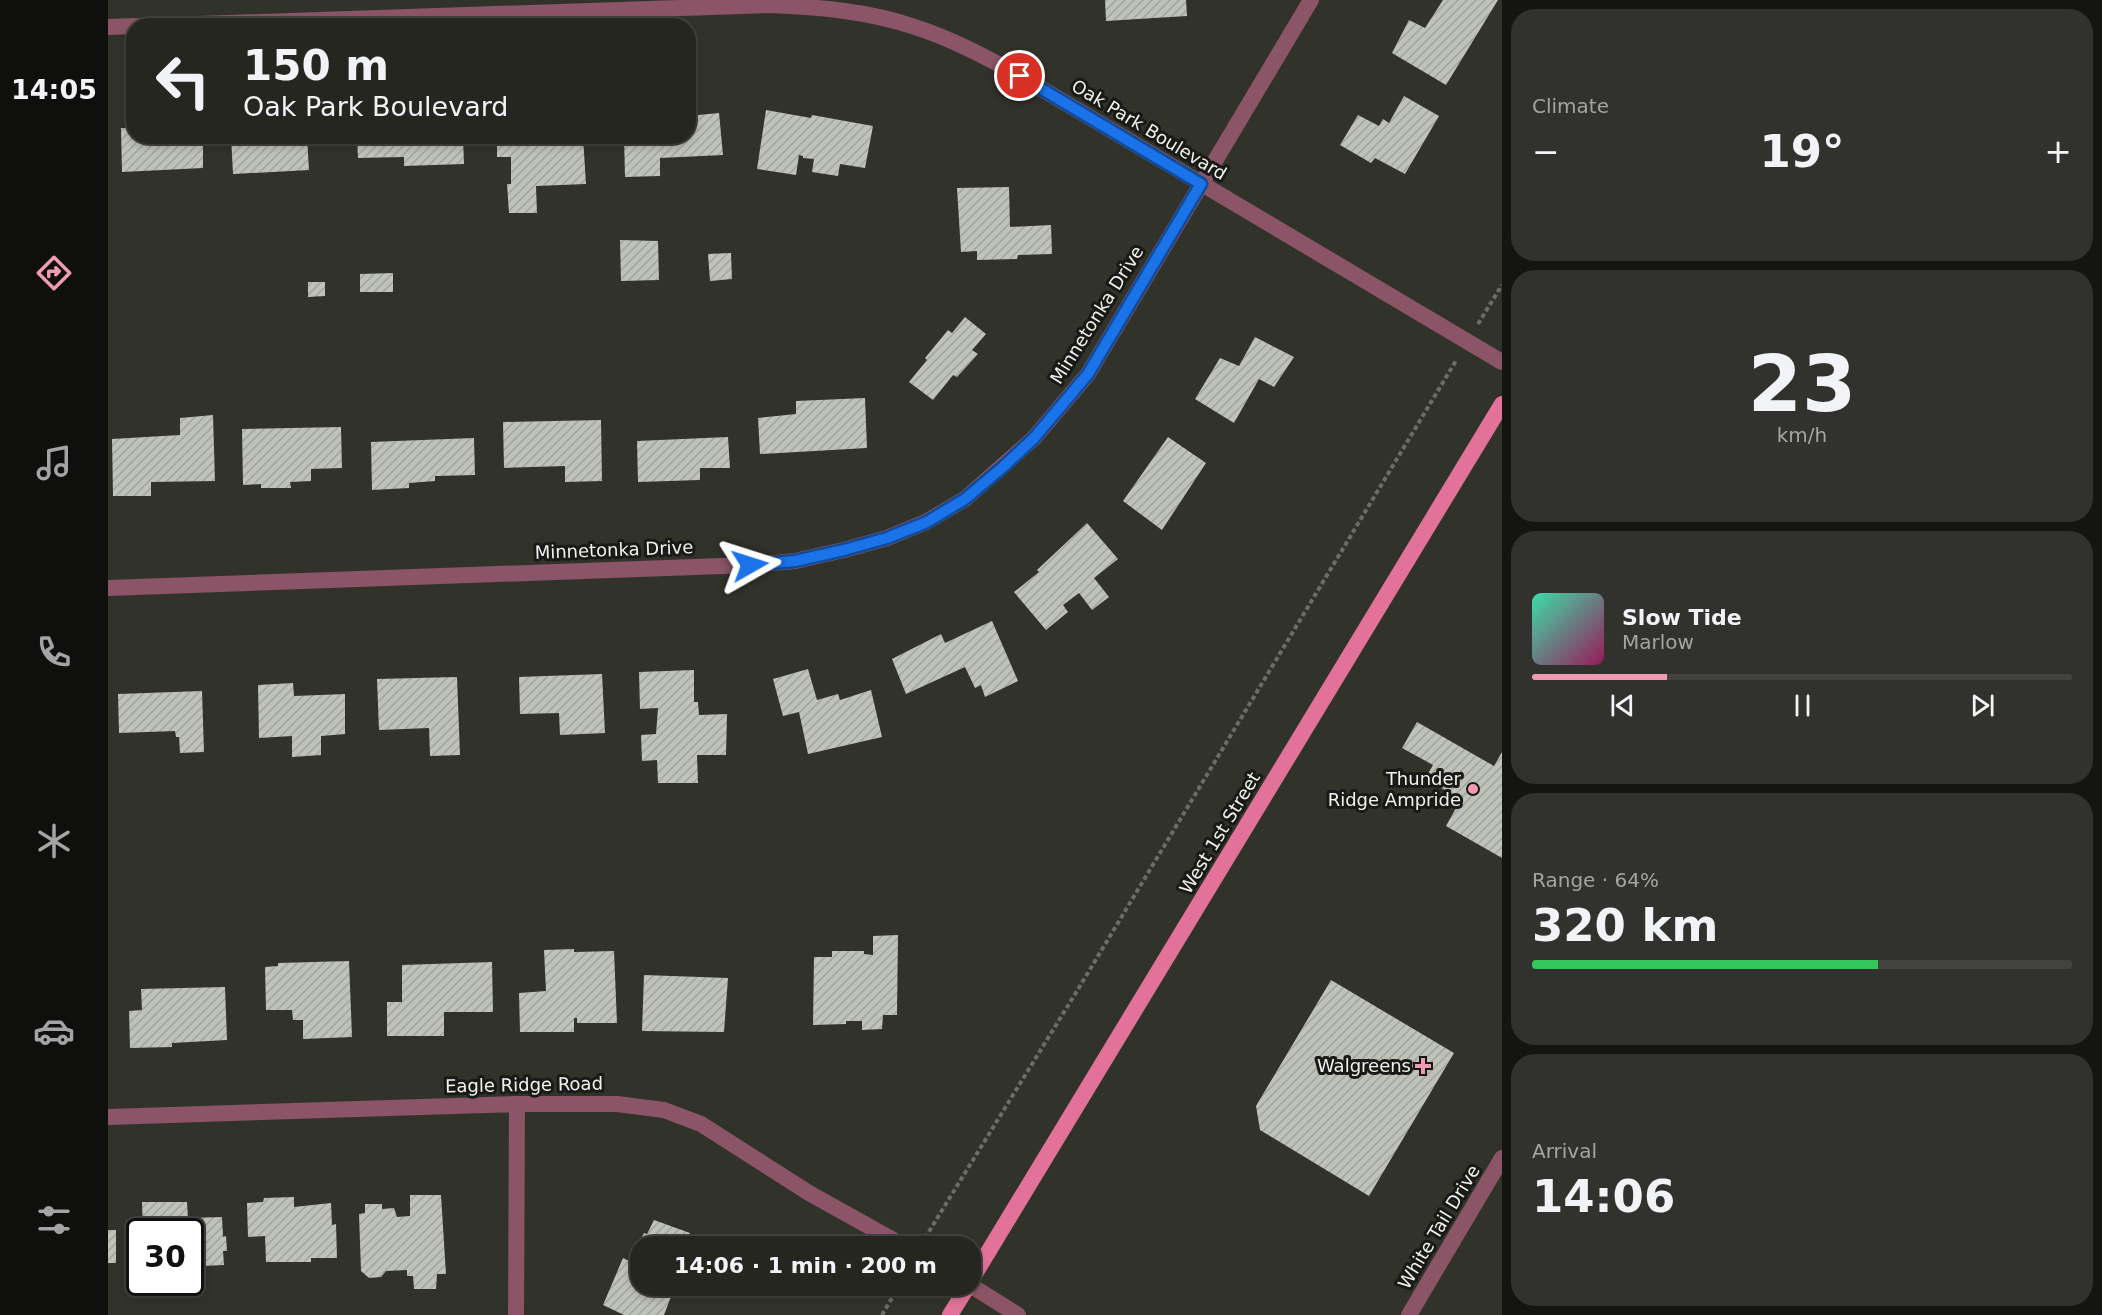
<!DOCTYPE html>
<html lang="en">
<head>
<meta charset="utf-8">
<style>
	:root { --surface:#252620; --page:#31322d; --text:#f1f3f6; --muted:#a3a5a5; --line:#42433e; --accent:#f09ab6 }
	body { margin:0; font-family:"DejaVu Sans",sans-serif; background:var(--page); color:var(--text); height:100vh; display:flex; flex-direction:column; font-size:22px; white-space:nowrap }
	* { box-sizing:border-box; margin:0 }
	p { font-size:20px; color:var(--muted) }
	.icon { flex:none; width:33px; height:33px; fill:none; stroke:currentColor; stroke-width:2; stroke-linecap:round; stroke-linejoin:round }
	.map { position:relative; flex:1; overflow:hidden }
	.panel { display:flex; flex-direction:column; gap:9px; padding:9px; background:#141512; width:600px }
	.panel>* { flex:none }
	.hud { position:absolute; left:18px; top:18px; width:570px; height:126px; border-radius:24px; box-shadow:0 3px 9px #0003,0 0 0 2px var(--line); background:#252620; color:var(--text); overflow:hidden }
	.speed { position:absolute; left:18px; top:1218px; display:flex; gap:12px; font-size:30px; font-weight:700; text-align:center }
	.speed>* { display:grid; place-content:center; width:78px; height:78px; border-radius:50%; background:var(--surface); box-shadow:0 3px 9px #0003,0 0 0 2px var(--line); line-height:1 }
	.speed .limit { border:3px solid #111; border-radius:9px; background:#fff; color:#111 }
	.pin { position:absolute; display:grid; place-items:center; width:51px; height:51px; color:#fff; margin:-26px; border:3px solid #fff; border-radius:50%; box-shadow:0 2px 6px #0007 }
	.me { position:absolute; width:66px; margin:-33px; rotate:84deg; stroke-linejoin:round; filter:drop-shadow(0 0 4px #0008) }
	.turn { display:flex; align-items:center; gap:21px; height:126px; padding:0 18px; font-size:27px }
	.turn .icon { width:78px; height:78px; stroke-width:2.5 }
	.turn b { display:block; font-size:42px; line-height:51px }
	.big { font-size:45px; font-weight:700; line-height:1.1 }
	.panel .tile { flex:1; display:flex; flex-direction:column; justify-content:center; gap:9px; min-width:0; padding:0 21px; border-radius:24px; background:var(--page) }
	.panel .dial { align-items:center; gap:0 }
	.dial b { font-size:78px; line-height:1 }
	.song { display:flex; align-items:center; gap:18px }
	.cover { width:72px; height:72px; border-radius:9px; background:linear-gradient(135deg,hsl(160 70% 55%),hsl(330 70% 35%)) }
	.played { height:6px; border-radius:3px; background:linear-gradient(90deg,var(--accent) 25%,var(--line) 25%) }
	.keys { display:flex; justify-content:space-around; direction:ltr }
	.heat { display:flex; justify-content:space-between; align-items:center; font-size:33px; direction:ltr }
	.charge { height:9px; border-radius:4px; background:linear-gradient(90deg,#34c759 64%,var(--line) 0) }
	.trip { position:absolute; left:522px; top:1236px; width:351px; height:60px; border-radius:24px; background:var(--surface); box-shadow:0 3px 9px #0003,0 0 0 2px var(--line); font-weight:700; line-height:60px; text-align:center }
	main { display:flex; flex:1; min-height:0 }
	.dock { display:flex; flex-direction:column; width:108px; justify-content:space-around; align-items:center; background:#0f0f0d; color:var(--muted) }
	.dock .icon { width:42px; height:42px }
	.dock .selected { color:var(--accent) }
	.dock b { font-size:27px; color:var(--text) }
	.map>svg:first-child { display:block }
	.building { fill:url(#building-hatch) }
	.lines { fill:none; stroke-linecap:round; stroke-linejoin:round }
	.path { stroke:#6b6d66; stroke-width:4; stroke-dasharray:4.5 3; stroke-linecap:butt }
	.minor { stroke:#8b5567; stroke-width:16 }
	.primary { stroke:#e2729a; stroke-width:16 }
	.route-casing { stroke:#114b97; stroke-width:15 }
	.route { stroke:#1a73e8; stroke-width:10 }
	.poi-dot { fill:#f09ab6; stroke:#191a17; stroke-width:2 }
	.labels { text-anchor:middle; stroke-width:6; stroke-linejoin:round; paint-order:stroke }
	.street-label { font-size:18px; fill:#f0f2ed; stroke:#191a17 }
	.poi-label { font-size:18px; fill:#f0f2ed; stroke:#191a17; text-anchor:end }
</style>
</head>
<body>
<main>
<nav class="dock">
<b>14:05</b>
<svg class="icon selected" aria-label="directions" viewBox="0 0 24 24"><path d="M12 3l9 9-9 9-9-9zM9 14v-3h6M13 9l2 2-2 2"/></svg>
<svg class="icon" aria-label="music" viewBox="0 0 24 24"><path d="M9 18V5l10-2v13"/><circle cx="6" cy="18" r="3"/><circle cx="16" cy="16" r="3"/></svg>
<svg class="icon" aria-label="phone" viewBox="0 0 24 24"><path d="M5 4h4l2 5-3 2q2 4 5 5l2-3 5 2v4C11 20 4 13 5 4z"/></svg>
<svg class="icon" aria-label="climate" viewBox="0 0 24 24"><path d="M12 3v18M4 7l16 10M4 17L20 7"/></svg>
<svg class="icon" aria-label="car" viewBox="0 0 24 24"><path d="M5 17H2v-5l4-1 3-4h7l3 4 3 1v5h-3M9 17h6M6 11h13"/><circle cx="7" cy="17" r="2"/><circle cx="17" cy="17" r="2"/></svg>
<svg class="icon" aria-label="filters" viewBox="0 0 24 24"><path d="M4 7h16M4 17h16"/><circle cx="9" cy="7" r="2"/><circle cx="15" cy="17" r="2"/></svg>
</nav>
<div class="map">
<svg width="1394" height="1315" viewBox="0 0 1394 1315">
	<defs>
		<pattern id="building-hatch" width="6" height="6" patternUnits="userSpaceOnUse" patternTransform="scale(1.5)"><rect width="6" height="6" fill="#bfc2b8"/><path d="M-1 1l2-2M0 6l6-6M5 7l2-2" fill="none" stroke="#a1a49c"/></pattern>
	</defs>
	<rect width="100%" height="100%" fill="#31332b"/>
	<path class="building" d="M997 0H1078L1079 16 998 21Z
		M1335 0H1390L1338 85 1284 53 1301 20 1317 28Z
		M1296 96 1331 116 1297 174 1267 158 1263 163 1232 145 1250 115 1271 126 1275 119 1281 123Z
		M658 110 703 118 704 115 765 126 757 168 732 164 730 176 704 172 706 159 695 158V156L691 155 688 175 649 169Z
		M611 113 615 155 552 158V176L517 177 516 136H580V116Z
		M13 128H26V136H95V168L14 172Z
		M123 136H199L201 170 125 174Z
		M249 136H355L356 164 296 166V157L250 158Z
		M389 136H424V141L436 142 440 138 475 137 478 184 428 186 429 213H401L399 184H403V157H389Z
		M901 187 902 227 943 225 944 254 910 255 909 259 869 260V251L853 252 849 188Z
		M512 240 550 241 551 280 513 281Z
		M623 253 624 279 602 281 600 254Z
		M285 273V292H252V274Z
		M200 282H217V296L200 297Z
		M857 317 878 334 864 350 870 354 849 377 845 375 825 400 801 382 819 360 817 358 840 330 844 333Z
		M1147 337 1186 357 1166 387 1151 379 1126 423 1087 399 1112 358 1131 366Z
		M757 398 759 448 652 454 650 418 688 414V401Z
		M105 415 107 481 43 482V496H5L4 439 72 435V418Z
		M493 420 494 481 457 482V466L396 468 395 422Z
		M233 427 234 468 203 469V481L182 482 183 488H153V484L135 485 134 429Z
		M620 437 622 468H592V480L530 482 529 441Z
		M1060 437 1098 463 1054 530 1015 501Z
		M366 438 367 475 327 476V481L301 483V488L264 490 263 442Z
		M979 523 1010 559 986 578 1001 597 984 610 971 593 955 605 960 612 938 630 906 592 931 572 929 570Z
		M884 621 910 681 877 697 873 685 867 688 857 667 798 694 784 659 833 634 837 643Z
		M700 669 709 700 730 694 732 700 763 690 774 737 700 754 691 712 675 716 665 679Z
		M586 670V702H590L591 715 619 714 618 755H589L590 783H550L549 760 534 761 533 735 548 734 550 708 532 709 531 672Z
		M494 674 497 733 452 735 451 713 412 714 411 677Z
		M349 677 352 755 322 756 321 728 271 730 269 679Z
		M185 683 186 696 237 694V734L213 736V755L184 757V736L151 738 150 685Z
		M94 691 96 752 72 753 71 737H68L67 731 11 733 10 694Z
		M1309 722 1386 766 1394 752V858L1338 826 1353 799 1317 779 1325 765 1294 748Z
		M790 935 789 1015H775L774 1029 754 1030V1021H738V1024L705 1025 706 957H724V951H756V954L765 955V936Z
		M466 949V952L506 951 509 1023H469V1018H466V1032H412L411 993 438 991 436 950Z
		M241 961 244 1037 195 1039V1020H185L184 1010H158L157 967 170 966V963Z
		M384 962 385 1012H336V1036H279V1002H294V965Z
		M536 975 620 978 616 1032 534 1031Z
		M1223 980 1346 1053 1261 1196 1152 1130 1148 1106Z
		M117 987 119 1040 64 1043V1047L22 1048 21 1011 34 1010 33 989Z
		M302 1195H333L338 1274H329L328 1289H306L305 1276H299V1270L278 1271 273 1277 261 1278 253 1271 251 1214 257 1213V1204H274V1209L286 1208 289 1217 302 1216Z
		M186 1197V1207L223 1203 224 1225 228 1224 229 1258H203V1262H158L157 1236 140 1237 139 1203 155 1202 156 1198Z
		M34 1202H79L80 1218 114 1217 115 1237 118 1236 119 1251H115L116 1265 94 1266V1282H82V1232H35Z
		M546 1220 582 1233 576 1246H532V1286H567L556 1315H516L495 1305 515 1258 523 1262 536 1233 539 1234Z
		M0 1230H8V1263H0Z"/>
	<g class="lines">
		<path class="path" d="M1370 324 1394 285
			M817 1238 972 986 1349 359
			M774 1315 791 1286"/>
		<path class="minor" d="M30 26 661 5C710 7 760 11 807 27 844 39 878 57 912 76L1394 362
			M0 27 26 26
			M0 588 642 565 687 561 736 550 779 538 818 522 857 499 926 438 980 374 1203 0
			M0 1117 409 1104H509L556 1110 593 1124 701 1193 796 1246
			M862 1285 910 1315
			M408 1315 409 1104
			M1301 1315 1394 1158"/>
		<path class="primary" d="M862 1282 1394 404
			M842 1315 860 1286"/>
	</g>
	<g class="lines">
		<defs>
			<path id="route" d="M642 565 687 561 736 550 779 538 819 522 857 499 895 467 926 438 980 374 1093 184 912 76"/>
		</defs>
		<use href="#route" class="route-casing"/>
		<use href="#route" class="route"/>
	</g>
	<g class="poi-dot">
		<circle cx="1365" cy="789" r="6"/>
		<path d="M1312 1057h6v6h6v6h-6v6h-6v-6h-6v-6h6z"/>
	</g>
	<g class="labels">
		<g class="street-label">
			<text transform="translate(1041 130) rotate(31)" y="6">Oak Park Boulevard</text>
			<text transform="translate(989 315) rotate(-58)" y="6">Minnetonka Drive</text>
			<text transform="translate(506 550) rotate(-2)" y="6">Minnetonka Drive</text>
			<text transform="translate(1112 833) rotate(-59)" y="6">West 1st Street</text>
			<text transform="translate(416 1085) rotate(-1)" y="6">Eagle Ridge Road</text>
			<text transform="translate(1331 1227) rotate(-59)" y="6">White Tail Drive</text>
		</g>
		<g class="poi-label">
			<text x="1353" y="785">Thunder<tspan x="1353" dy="21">Ridge Ampride</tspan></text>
			<text x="1303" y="1072">Walgreens</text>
		</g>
	</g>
</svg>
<div class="speed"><div class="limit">30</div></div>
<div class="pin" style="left:912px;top:76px;background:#d93025"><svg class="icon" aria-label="arrive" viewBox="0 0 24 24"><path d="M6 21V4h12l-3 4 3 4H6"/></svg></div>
<svg class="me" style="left:642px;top:565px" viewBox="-20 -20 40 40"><path d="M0-17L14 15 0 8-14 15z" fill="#1a73e8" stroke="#fff" stroke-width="4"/></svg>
<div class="trip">14:06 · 1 min · 200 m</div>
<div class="hud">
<div class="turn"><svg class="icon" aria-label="left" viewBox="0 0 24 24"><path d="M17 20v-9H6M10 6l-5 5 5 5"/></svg><div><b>150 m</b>Oak Park Boulevard</div></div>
</div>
</div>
<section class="panel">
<div class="tile"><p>Climate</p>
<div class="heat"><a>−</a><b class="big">19°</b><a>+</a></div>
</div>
<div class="tile dial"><b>23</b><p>km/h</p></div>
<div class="tile">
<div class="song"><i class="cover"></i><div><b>Slow Tide</b><p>Marlow</p></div></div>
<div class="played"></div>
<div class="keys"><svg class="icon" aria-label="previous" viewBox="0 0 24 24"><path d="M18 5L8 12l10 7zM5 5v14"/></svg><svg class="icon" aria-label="pause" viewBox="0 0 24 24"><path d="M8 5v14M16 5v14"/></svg><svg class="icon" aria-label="next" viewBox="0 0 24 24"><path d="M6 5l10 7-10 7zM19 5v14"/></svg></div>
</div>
<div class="tile"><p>Range · 64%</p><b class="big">320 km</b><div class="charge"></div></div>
<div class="tile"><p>Arrival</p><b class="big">14:06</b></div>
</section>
</main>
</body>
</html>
